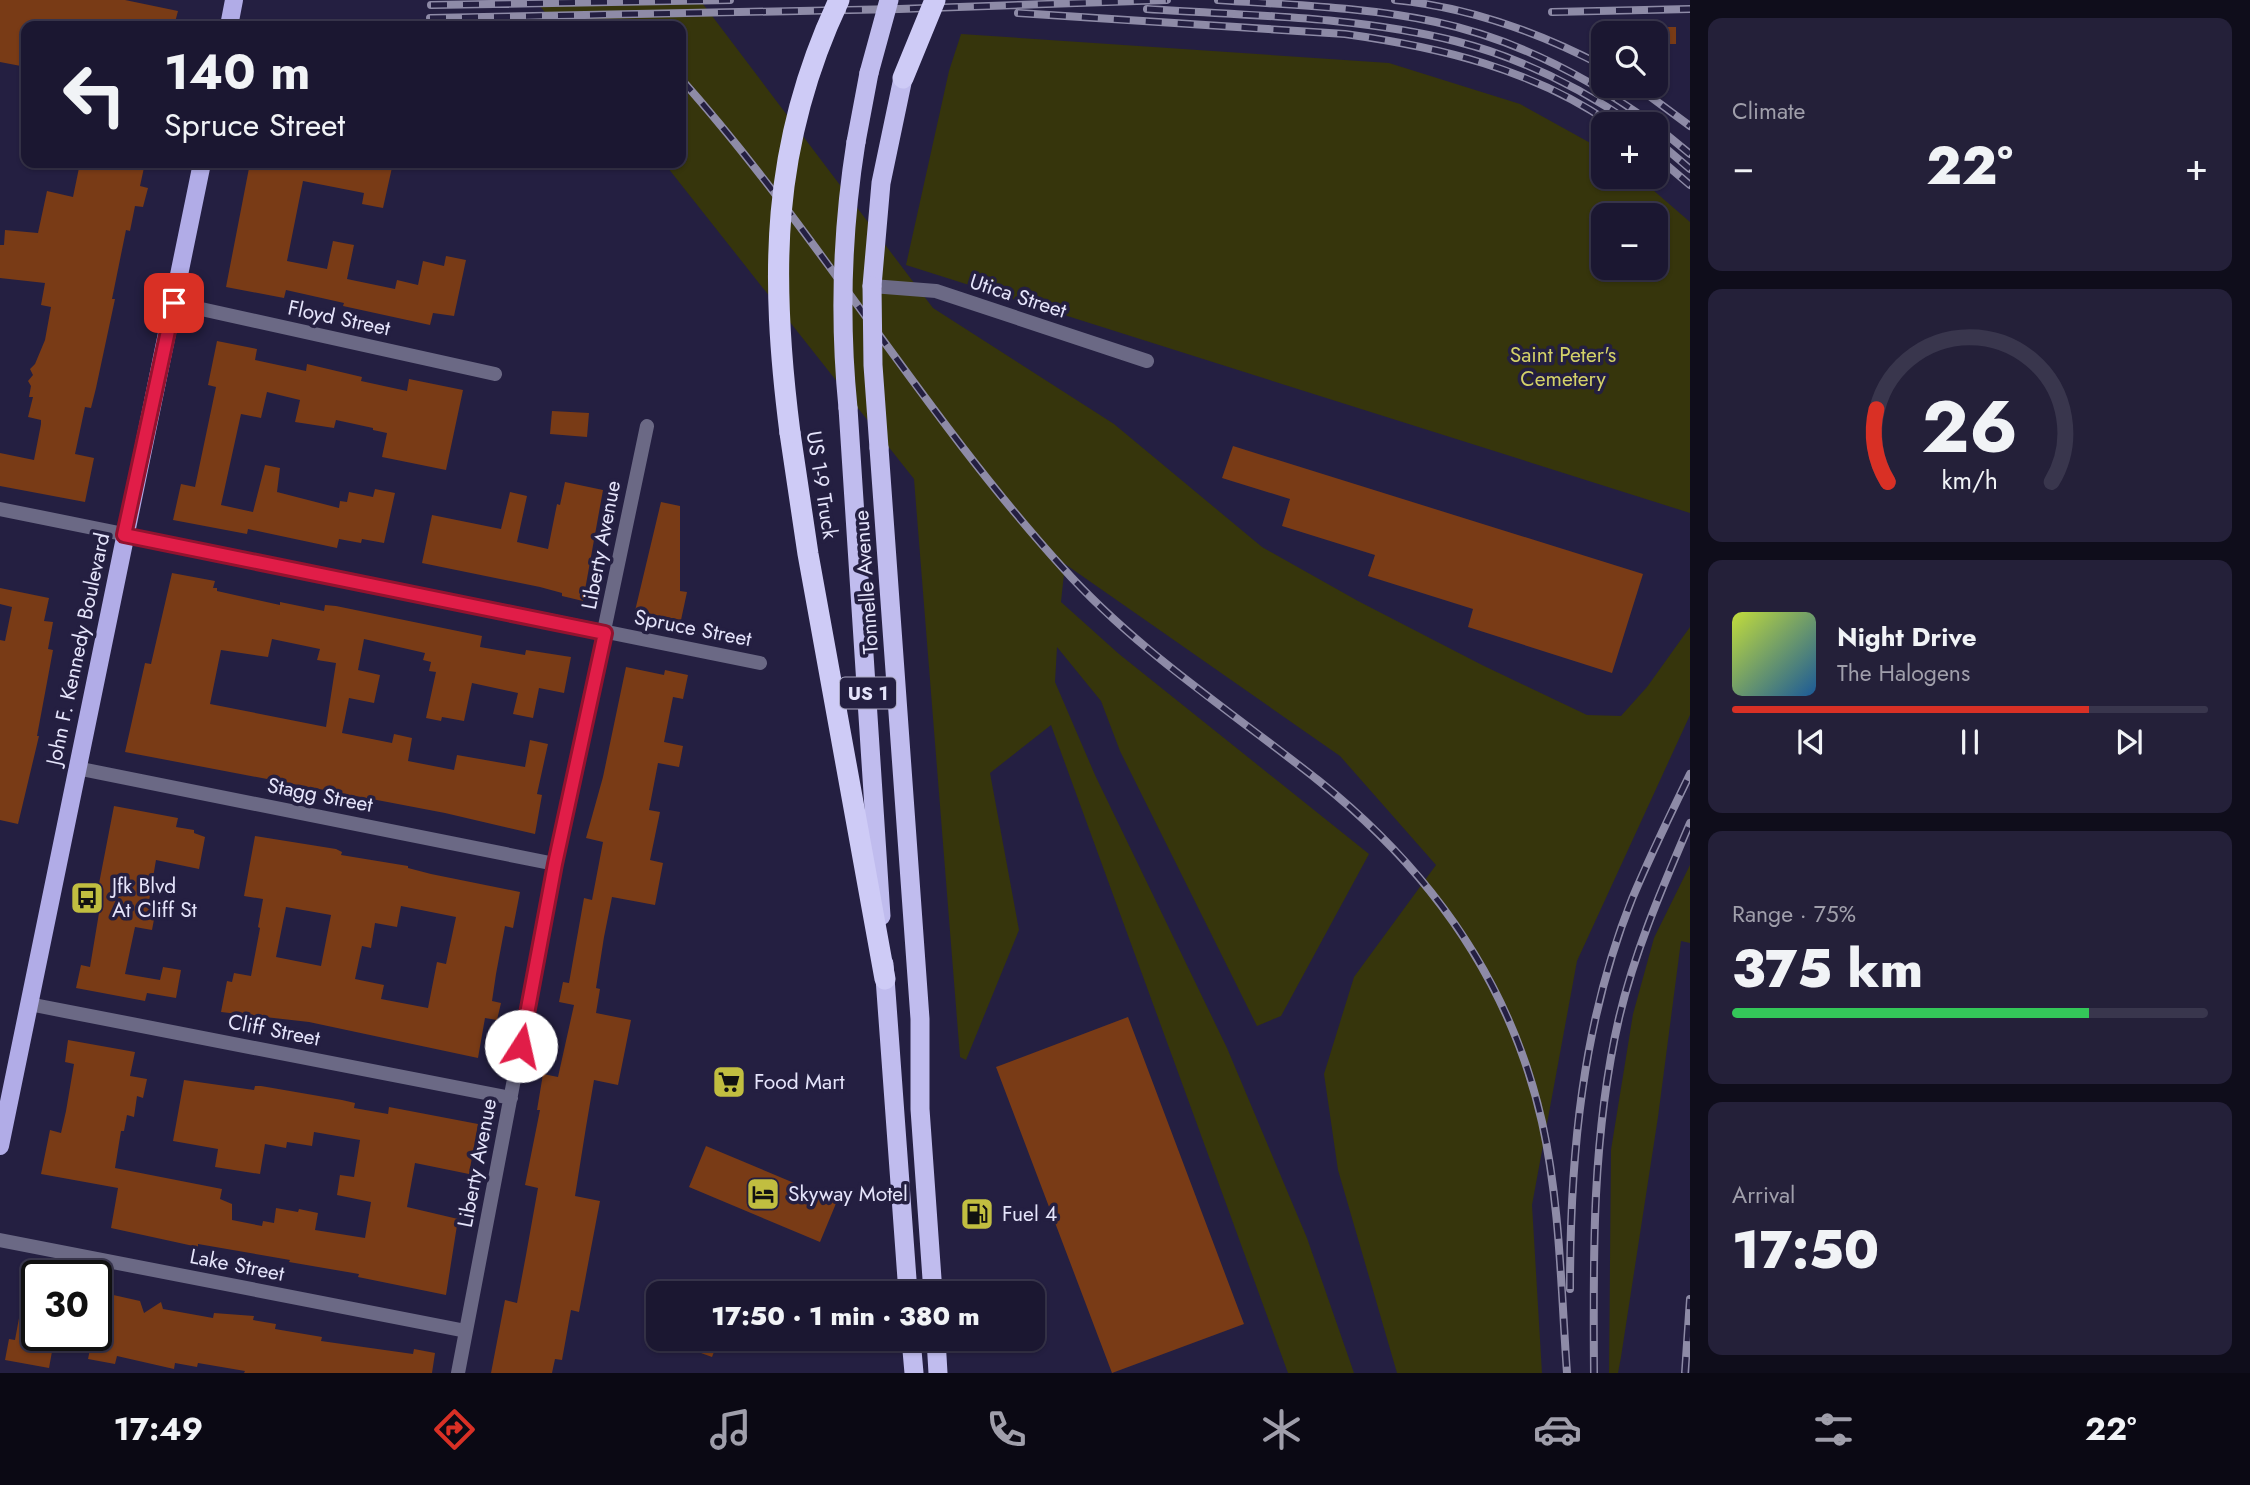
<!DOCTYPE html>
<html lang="en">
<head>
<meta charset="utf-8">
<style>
	:root { --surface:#1b1731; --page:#242039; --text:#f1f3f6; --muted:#a09fab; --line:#39364d; --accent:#d93025 }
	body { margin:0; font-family:Jost,sans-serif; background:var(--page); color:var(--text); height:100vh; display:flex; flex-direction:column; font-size:26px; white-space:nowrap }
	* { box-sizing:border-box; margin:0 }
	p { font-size:23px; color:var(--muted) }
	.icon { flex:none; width:38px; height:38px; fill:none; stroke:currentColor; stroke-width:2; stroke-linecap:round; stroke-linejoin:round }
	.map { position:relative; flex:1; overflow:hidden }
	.side { display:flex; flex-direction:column; gap:18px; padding:18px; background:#0f0d1b; width:560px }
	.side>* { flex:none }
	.banner { position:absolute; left:21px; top:21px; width:665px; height:147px; border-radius:14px; box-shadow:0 2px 5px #0004,0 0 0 2px var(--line); background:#1b1731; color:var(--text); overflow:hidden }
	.buttons { position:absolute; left:1591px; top:21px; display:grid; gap:14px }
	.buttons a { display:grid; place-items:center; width:77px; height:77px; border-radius:14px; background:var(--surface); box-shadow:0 2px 5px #0004,0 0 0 2px var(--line); font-size:35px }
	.speed { position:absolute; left:21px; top:1260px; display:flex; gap:14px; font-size:35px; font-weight:700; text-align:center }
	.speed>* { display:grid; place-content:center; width:91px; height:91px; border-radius:50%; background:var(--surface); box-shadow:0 2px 5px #0004,0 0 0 2px var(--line); line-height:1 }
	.speed .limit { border:4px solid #111; border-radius:10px; background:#fff; color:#111 }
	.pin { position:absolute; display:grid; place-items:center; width:60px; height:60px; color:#fff; margin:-30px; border-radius:14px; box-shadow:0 4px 10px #0006 }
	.me { position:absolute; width:77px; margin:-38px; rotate:10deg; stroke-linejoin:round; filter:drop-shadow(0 0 5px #0008) }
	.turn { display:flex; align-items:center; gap:24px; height:147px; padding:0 28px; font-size:32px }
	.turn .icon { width:91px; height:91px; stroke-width:2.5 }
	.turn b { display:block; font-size:49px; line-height:60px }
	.big { font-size:52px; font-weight:800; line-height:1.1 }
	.side .widget { flex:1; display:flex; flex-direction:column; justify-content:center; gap:10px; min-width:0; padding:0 24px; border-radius:14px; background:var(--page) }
	.side .dial { align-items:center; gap:0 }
	.dial svg { height:182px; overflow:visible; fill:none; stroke:var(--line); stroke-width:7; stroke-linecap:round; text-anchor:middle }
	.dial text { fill:var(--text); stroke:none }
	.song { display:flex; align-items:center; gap:21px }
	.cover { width:84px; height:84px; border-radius:10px; background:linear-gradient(135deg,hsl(70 70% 55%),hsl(210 70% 35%)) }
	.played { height:7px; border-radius:4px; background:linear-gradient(90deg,var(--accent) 75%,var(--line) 75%) }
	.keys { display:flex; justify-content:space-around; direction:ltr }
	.heat { display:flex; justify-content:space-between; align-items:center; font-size:38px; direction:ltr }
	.charge { height:10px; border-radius:5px; background:linear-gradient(90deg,#34c759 75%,var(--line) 0) }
	.trip { position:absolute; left:646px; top:1281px; width:399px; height:70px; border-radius:14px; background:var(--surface); box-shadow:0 2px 5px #0004,0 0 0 2px var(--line); font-weight:800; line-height:70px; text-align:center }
	.tab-bar { display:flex; height:112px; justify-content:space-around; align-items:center; background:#0b0914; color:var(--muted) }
	.tab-bar .icon { width:49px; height:49px }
	.tab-bar .active { color:var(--accent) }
	.tab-bar b { font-size:32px; color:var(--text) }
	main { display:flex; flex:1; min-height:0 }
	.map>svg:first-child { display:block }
	.green { fill:#36350c; fill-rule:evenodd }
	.building { fill:#793b16; fill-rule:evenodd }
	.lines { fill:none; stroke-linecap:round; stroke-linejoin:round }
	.minor { stroke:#6b6985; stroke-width:14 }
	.primary { stroke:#b1ace7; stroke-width:18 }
	.trunk { stroke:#c0bcee; stroke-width:19 }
	.motorway { stroke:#cecbf6; stroke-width:21 }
	.rail-casing { stroke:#8e8ba7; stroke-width:8 }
	.rail { stroke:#241f41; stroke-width:5; stroke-dasharray:16; stroke-linecap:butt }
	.trunk-bridge { stroke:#c0bcee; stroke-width:19 }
	.motorway-bridge { stroke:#cecbf6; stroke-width:21 }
	.route-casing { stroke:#92132f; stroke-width:18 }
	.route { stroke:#e11d48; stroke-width:12 }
	.labels { text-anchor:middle; stroke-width:7; stroke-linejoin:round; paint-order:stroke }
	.shield { fill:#241f41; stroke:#aba9c3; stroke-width:2 }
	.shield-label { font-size:19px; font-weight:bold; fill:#e5e4fb }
	.street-label { font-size:21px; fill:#e5e4fb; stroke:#241f41 }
	.park-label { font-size:21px; fill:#d4d268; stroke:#241f41 }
	.poi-label { font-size:21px; fill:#e5e4fb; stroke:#241f41; text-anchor:start }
</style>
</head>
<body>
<main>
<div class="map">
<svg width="1690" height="1373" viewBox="0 0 1690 1373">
	<rect width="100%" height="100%" fill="#241f41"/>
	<path class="green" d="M535 0H700L933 308 1114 424 1262 547 1358 601 1482 665 1587 715 1621 716 1647 687 1690 627V715L1577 961 1532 1205 1542 1373H1397L1338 1170 1324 1074 1354 977 1436 865 1340 756 1065 564 1061 602 1119 654 1369 854 1281 1016 1257 1026 1120 751 1101 701 1057 647 1055 682 1095 775 1227 1048 1307 1238 1354 1373H1288L1051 725 990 773 1019 930 966 1060 960 1057 914 479 664 163H681V26H556Z
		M961 34 1389 63 1520 104 1603 150V177H1638L1690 222V513L906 265 949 71ZM1603 215H1656V268H1603Z
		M1690 865V943L1681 941 1658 1117 1621 1357 1618 1373H1609L1611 1150 1633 1014 1654 938Z"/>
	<path class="building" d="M0 0H125L178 11 174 26H26V67L0 62Z
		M1656 27H1676V44H1656Z
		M80 163H145L140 186 148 188 143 207 135 206 130 231 126 230 112 299H115L96 388 91 408 85 407 75 454 94 458 85 502 0 486V453L34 460 41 424V420L28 417 33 397H29L31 386 28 381 33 375 30 369 35 364 45 340 51 307 41 305 45 283 0 278V245H4L5 230 38 233 47 191 73 197Z
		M250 163H393L383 208 362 204 364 193 303 181 287 261 327 269 333 241 354 245 347 279 395 289 397 280 418 285 423 261 444 266 446 256 466 260 454 316 433 313 430 325 343 306 344 303 286 290 284 298 226 287Z
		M217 341 257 349 255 360 306 371 307 364 362 377 361 381 407 391 409 379 463 390 446 470 382 457 387 433 373 430V428L336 420 334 428 295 422 300 400 267 392 261 418 241 414 221 505 253 512 265 465 280 468 277 492 339 508 340 501 347 502 349 492 373 497 375 489 395 493 384 543 362 539 361 543 339 539 337 548 248 529 247 534 173 520 181 484 195 487 216 387 208 385Z
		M552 411 589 413 587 437 550 434Z
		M1233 446 1643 574 1612 673 1468 627 1473 609 1368 576 1375 555 1282 526 1290 499 1222 478Z
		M565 482 603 490 583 601 562 596V593L540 587 422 563 432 515 501 529 510 492 527 496 517 542 548 549 557 504 560 505Z
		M661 502 680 506V591L687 592 681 620 635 611Z
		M172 573 215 581 213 588H217V591L280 605V602L324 611 325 605 336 606 482 636 480 647 525 655 526 650 571 657 564 693 539 688 533 718 513 714 518 693 472 683 464 721 442 717 441 721 426 718 436 672 429 671 431 662 423 660 425 653 364 639 358 670 380 675 374 703 349 698 342 733 392 743 394 734 412 738 408 761 454 770 457 755 525 767 530 740 548 744 537 794 542 795 535 834 445 813 125 752 145 663 151 664ZM272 639 320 649 317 660 336 663 326 727 210 704 221 650 268 657Z
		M0 588 49 598 44 621 53 622 48 649 53 650 37 736H39L18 824 0 820V640L5 641 12 607 0 604Z
		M626 667 664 675 665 670 688 675 683 699 673 697 664 742 683 746 679 767 658 763 649 810 660 812 650 860 663 863 655 905 612 897 604 937 596 988 600 989 596 1013 631 1020 618 1085 594 1080 586 1127 575 1196 600 1201 596 1222 579 1312 571 1310 562 1360 555 1359 552 1373H491L505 1300 517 1303 526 1255 538 1188 525 1185 540 1110H537L543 1074 558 1077 574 1005 559 1002 563 982 569 983 584 898 592 900 603 842 586 838 603 777Z
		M114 806 178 818 176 827 194 830V833L205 837 199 869 156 860 148 907 156 909 152 930 135 927 125 974 160 980 163 967 181 970 176 998 147 993 145 1001 76 988 81 965 90 967 102 895 97 894Z
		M255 836 336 849 342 852 341 855 408 866V868L431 874 520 892 513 928 505 926 496 974 492 1001 501 1003 497 1020 485 1018 478 1058 309 1022 221 1012 227 981 232 982 234 973 251 976 260 928 258 927 263 899 244 896ZM401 906 456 917 446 964 437 962 428 1008 381 999 384 985 355 979 362 946 371 948 375 923 397 927ZM286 907 331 915 321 966 276 957Z
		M1128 1017 1244 1324 1112 1373 996 1067Z
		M68 1040 135 1052 130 1076 147 1079 143 1098 137 1096 134 1117 127 1115 124 1131H121L115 1168 222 1189 220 1199 232 1204V1220L262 1226 263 1221 274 1223 276 1208 298 1212 299 1209 318 1213 315 1230 365 1238 371 1202 337 1195 340 1175 354 1177 360 1140 314 1132 312 1146 287 1142 286 1148 265 1144 260 1174 215 1167 218 1149 173 1141 184 1080 254 1090 255 1086H261L342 1100 355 1103 354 1108 388 1114 389 1107 478 1124 469 1174 415 1163 407 1207 458 1219 446 1295 358 1277 359 1274 289 1262 290 1260 198 1244V1247L111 1228 118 1188 41 1174 50 1130 61 1133 66 1111 74 1064 65 1062Z
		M706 1146 837 1201 820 1242 689 1187Z
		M28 1269H37V1335H55L49 1368 5 1360 9 1339 15 1340Z
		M100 1292 140 1301 144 1313 161 1302 163 1309 213 1318 214 1313 254 1316 253 1320 276 1324 275 1329 322 1337 321 1341 413 1354 414 1349 435 1353 432 1373H244L245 1371 198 1363 197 1367 175 1363 174 1369 117 1356 115 1364 88 1359 93 1335H96Z
		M669 1339H719L712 1357 668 1341Z"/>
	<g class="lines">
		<path class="minor" d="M872 286 936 291 1147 361
			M174 303 495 374
			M0 509 760 663
			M76 768 555 864
			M29 1004 511 1098
			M0 1240 466 1331
			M458 1373 555 864 647 426"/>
		<path class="primary" d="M229 26 234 0
			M0 1146 202 163"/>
		<path class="trunk" d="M856 142 869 73
			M872 286 881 183 903 78
			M848 408 881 916
			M879 448 920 1019V1109L933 1293
			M884 964 908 1293
			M911 1339 914 1373
			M936 1339 938 1373"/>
		<path class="motorway" d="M790 433 808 554 885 979"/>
		<defs>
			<path id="rail" d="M1218 0C1291 5 1365 7 1436 22 1516 39 1588 77 1653 124
				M1395 0C1468 7 1538 32 1603 66
				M431 5 730 0
				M1147 9C1250 16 1355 16 1455 41 1519 57 1579 87 1633 124
				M1552 12 1690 9
				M1018 13 1345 34C1439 47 1532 69 1612 124
				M430 18 899 9 1167 0
				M681 79C818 233 923 414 1062 567 1137 651 1231 711 1319 781 1430 870 1510 980 1542 1122 1560 1203 1561 1290 1567 1373
				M1636 86 1690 126
				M1656 126 1690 154
				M1656 140 1690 169
				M1656 156 1690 185
				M1570 1289C1570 1156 1582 1024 1632 899 1650 856 1670 815 1690 774
				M1594 1373C1593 1254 1592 1135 1619 1018 1635 950 1663 886 1690 823
				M1685 1373 1690 1299"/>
		</defs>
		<use href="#rail" class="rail-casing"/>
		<use href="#rail" class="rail"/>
		<path class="trunk-bridge" d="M869 73 889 0
			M872 286 873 365 879 448
			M848 408C839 318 842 230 856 142"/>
		<path class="motorway-bridge" d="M903 78 935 0
			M790 433C770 277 770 146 839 0"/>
	</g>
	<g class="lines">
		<defs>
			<path id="route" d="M174 303 124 535 605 633 555 864 521 1046"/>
		</defs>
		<use href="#route" class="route-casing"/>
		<use href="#route" class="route"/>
	</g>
	<defs>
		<symbol id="bus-square" viewBox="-11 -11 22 22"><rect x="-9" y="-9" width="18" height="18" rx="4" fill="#c1be40" stroke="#241f41"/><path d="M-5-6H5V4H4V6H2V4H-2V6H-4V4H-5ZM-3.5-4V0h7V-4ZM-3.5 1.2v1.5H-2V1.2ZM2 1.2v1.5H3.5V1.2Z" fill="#111"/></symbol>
		<symbol id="supermarket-square" viewBox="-11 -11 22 22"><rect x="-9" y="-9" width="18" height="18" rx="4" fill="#c1be40" stroke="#241f41"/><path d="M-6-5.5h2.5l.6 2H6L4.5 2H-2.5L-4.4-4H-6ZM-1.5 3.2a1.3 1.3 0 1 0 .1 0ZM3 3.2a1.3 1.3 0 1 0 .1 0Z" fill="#111"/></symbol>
		<symbol id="hotel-square" viewBox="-11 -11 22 22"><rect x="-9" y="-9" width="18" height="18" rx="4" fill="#c1be40" stroke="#241f41"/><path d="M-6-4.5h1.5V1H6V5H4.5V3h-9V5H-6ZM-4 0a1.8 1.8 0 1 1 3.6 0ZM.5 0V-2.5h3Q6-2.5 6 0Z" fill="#111"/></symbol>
		<symbol id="fuel-square" viewBox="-11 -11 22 22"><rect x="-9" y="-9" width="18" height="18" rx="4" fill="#c1be40" stroke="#241f41"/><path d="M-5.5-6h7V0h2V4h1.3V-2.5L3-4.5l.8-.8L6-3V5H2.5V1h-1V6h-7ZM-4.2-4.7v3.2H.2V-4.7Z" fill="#111"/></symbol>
	</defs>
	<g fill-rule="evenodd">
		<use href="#bus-square" x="68" y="879" width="38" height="38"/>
		<use href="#supermarket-square" x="710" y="1063" width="38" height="38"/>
		<use href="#hotel-square" x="744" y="1175" width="38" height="38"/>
		<use href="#fuel-square" x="958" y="1195" width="38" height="38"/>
	</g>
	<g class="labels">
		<rect class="shield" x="840" y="677.5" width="56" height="31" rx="5"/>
		<g class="shield-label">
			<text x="868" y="700">US 1</text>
		</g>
		<g class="street-label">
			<text transform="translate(1018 296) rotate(18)" y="7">Utica Street</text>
			<text transform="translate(339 318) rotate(12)" y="7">Floyd Street</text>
			<text transform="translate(822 485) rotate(81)" y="7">US 1-9 Truck</text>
			<text transform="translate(601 545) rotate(-79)" y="7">Liberty Avenue</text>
			<text transform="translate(866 582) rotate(-94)" y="7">Tonnelle Avenue</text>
			<text transform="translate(693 628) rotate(11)" y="7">Spruce Street</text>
			<text transform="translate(78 649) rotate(-78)" y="7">John F. Kennedy Boulevard</text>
			<text transform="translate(320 795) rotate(11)" y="7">Stagg Street</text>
			<text transform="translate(274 1030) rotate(11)" y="7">Cliff Street</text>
			<text transform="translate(477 1163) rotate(-79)" y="7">Liberty Avenue</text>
			<text transform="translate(237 1265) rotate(11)" y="7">Lake Street</text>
		</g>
		<g class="park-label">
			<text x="1563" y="362">Saint Peter's<tspan x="1563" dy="24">Cemetery</tspan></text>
		</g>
		<g class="poi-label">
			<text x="112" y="893">Jfk Blvd<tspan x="112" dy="24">At Cliff St</tspan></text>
			<text x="754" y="1089">Food Mart</text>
			<text x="788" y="1201">Skyway Motel</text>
			<text x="1002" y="1221">Fuel 4</text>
		</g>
	</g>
</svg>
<div class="buttons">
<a><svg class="icon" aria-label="search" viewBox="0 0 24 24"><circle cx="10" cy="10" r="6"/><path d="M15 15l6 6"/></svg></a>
<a>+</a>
<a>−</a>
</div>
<div class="speed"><div class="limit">30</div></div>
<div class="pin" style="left:174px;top:303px;background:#d93025"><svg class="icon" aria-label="arrive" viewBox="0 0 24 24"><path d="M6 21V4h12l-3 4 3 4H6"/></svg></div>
<svg class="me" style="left:521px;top:1046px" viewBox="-20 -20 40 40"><circle r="19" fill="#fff"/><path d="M0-13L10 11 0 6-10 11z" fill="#e11d48"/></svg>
<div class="trip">17:50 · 1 min · 380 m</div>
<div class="banner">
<div class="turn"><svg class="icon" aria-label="left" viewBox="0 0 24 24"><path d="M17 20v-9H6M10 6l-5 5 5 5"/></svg><div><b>140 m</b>Spruce Street</div></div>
</div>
</div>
<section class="side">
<div class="widget"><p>Climate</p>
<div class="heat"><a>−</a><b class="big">22°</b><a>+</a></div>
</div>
<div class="widget dial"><svg viewBox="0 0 100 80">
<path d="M14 69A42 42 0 1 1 86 69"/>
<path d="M14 69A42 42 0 0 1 9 37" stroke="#d93025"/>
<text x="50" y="56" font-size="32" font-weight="700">26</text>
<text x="50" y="72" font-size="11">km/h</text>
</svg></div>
<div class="widget">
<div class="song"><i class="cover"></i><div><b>Night Drive</b><p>The Halogens</p></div></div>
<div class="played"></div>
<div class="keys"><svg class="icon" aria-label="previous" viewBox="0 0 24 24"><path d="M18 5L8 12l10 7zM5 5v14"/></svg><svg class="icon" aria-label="pause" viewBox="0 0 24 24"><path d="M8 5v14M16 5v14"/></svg><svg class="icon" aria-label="next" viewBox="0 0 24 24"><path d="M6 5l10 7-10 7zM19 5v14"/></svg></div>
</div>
<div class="widget"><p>Range · 75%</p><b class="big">375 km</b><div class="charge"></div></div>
<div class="widget"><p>Arrival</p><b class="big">17:50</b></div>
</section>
</main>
<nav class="tab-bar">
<b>17:49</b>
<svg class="icon active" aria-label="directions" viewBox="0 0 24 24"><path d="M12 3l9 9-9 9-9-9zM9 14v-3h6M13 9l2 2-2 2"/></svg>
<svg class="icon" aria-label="music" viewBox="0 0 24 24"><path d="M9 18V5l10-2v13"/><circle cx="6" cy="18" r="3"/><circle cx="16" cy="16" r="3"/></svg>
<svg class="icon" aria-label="phone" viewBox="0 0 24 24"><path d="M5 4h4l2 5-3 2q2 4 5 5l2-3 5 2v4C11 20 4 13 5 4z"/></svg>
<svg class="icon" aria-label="climate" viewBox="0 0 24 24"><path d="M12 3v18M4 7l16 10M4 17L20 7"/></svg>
<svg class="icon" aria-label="car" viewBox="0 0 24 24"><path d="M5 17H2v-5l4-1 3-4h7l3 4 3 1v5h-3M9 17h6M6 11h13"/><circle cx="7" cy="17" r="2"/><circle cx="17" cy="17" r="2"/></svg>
<svg class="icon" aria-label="filters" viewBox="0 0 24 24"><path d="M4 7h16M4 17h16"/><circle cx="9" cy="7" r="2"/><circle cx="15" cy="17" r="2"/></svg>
<b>22°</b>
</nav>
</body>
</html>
